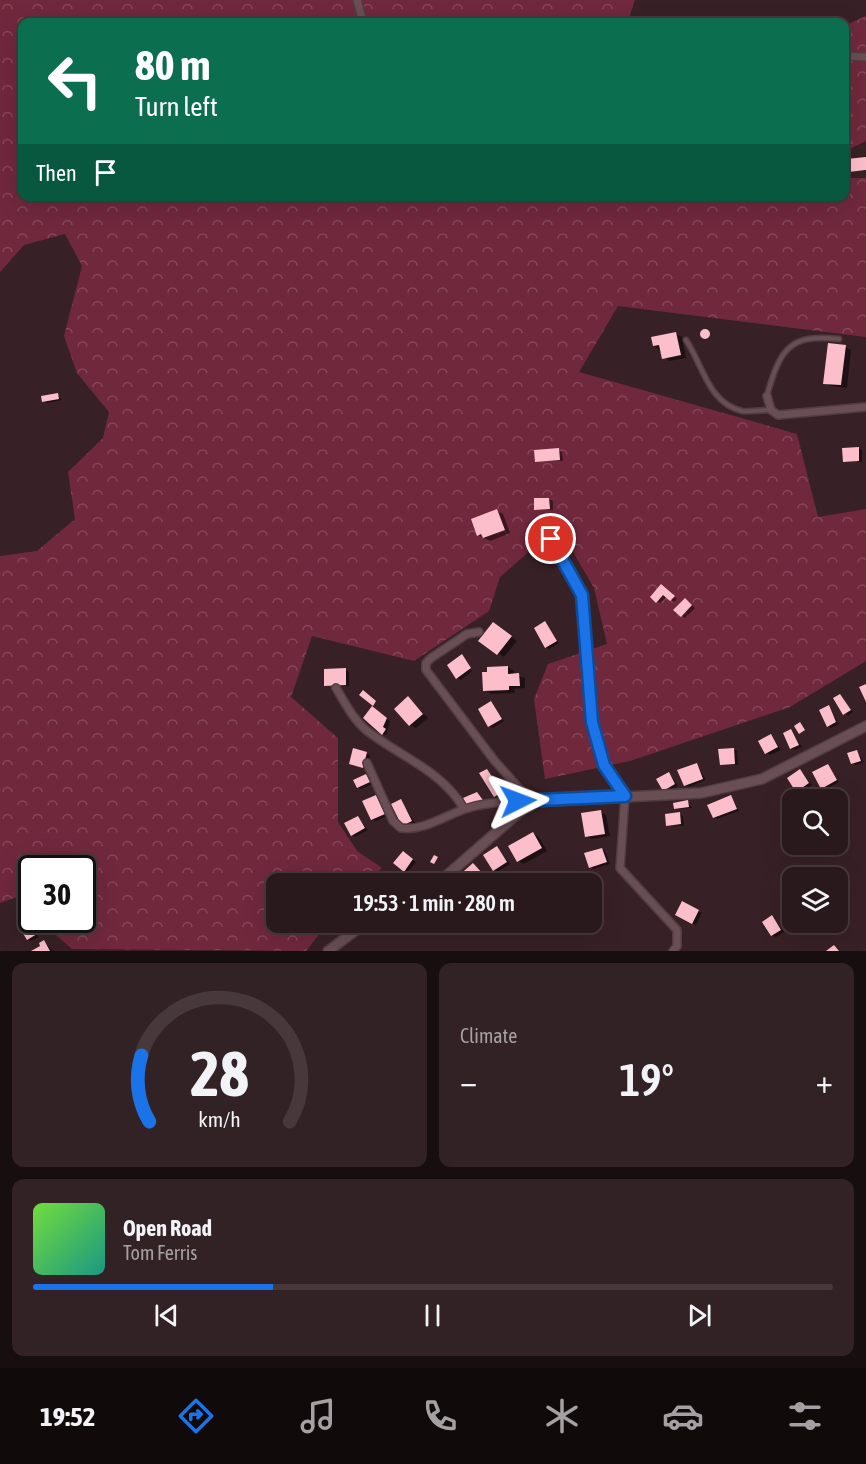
<!DOCTYPE html>
<html lang="en">
<head>
<meta charset="utf-8">
<style>
	:root { --surface:#2a191c; --page:#322225; --text:#f1f3f6; --muted:#a5a0a3; --line:#46383b; --accent:#1a73e8 }
	body { margin:0; font-family:"Asap Condensed",sans-serif; background:var(--page); color:var(--text); height:100vh; display:flex; flex-direction:column; font-size:22px; white-space:nowrap }
	* { box-sizing:border-box; margin:0 }
	p { font-size:20px; color:var(--muted) }
	.icon { flex:none; width:33px; height:33px; fill:none; stroke:currentColor; stroke-width:2; stroke-linecap:round; stroke-linejoin:round }
	.map { position:relative; height:951px; overflow:hidden }
	.drawer { display:flex; flex-direction:column; gap:12px; padding:12px; background:#170e0f; flex:1 }
	.drawer>* { flex:none }
	.guide { position:absolute; left:18px; top:18px; width:831px; height:183px; border-radius:12px; box-shadow:0 6px 24px #0002,0 0 0 2px var(--line); background:#0b6e4f; color:#fff; overflow:hidden }
	.fabs { position:absolute; left:782px; top:789px; display:grid; gap:12px }
	.fabs a { display:grid; place-items:center; width:66px; height:66px; border-radius:12px; background:var(--surface); box-shadow:0 6px 24px #0002,0 0 0 2px var(--line); font-size:30px }
	.speed { position:absolute; left:18px; top:855px; display:flex; gap:12px; font-size:30px; font-weight:700; text-align:center }
	.speed>* { display:grid; place-content:center; width:78px; height:78px; border-radius:50%; background:var(--surface); box-shadow:0 6px 24px #0002,0 0 0 2px var(--line); line-height:1 }
	.speed .limit { border:3px solid #111; border-radius:9px; background:#fff; color:#111 }
	.pin { position:absolute; display:grid; place-items:center; width:51px; height:51px; color:#fff; margin:-26px; border:3px solid #fff; border-radius:50%; box-shadow:0 2px 6px #0007 }
	.me { position:absolute; width:66px; margin:-33px; rotate:87deg; stroke-linejoin:round; filter:drop-shadow(0 0 4px #0008) }
	.turn { display:flex; align-items:center; gap:21px; height:126px; padding:0 18px; font-size:27px }
	.turn .icon { width:78px; height:78px; stroke-width:2.5 }
	.turn b { display:block; font-size:42px; line-height:51px }
	.then { display:flex; align-items:center; height:57px; padding:0 18px; background:#0003; gap:12px; font-size:22px }
	.big { font-size:45px; font-weight:600; line-height:1.1 }
	.drawer .tile { flex:1; display:flex; flex-direction:column; justify-content:center; gap:9px; min-width:0; padding:0 21px; border-radius:12px; background:var(--page) }
	.drawer .dial { align-items:center; gap:0 }
	.dial svg { height:156px; overflow:visible; fill:none; stroke:var(--line); stroke-width:7; stroke-linecap:round; text-anchor:middle }
	.dial text { fill:var(--text); stroke:none }
	.song { display:flex; align-items:center; gap:18px }
	.cover { width:72px; height:72px; border-radius:9px; background:linear-gradient(135deg,hsl(100 70% 55%),hsl(170 70% 35%)) }
	.played { height:6px; border-radius:3px; background:linear-gradient(90deg,var(--accent) 30%,var(--line) 30%) }
	.keys { display:flex; justify-content:space-around; direction:ltr }
	.heat { display:flex; justify-content:space-between; align-items:center; font-size:33px; direction:ltr }
	.drawer .tiles { flex:1; display:grid; gap:12px; grid-template-columns:1fr 1fr }
	.tile:last-child { grid-column:span 2 }
	.trip { position:absolute; left:266px; top:873px; width:336px; height:60px; border-radius:12px; background:var(--surface); box-shadow:0 6px 24px #0002,0 0 0 2px var(--line); font-weight:600; line-height:60px; text-align:center }
	.menu { display:flex; height:96px; justify-content:space-around; align-items:center; background:#110a0b; color:var(--muted) }
	.menu .icon { width:42px; height:42px }
	.menu .selected { color:var(--accent) }
	.menu b { font-size:27px; color:var(--text) }
	.map>svg:first-child { display:block }
	.forest { fill:url(#forest-crowns) }
	.shadow { fill:#0007 }
	.building { fill:#fdbecb }
	.lines { fill:none; stroke-linecap:round; stroke-linejoin:round }
	.service-casing { stroke:#513d42; stroke-width:7 }
	.minor-casing { stroke:#513d42; stroke-width:10 }
	.tertiary-casing { stroke:#513d42; stroke-width:12 }
	.service { stroke:#694e54; stroke-width:4 }
	.minor { stroke:#694e54; stroke-width:7 }
	.tertiary { stroke:#694e54; stroke-width:9 }
	.route-casing { stroke:#114b97; stroke-width:15 }
	.route { stroke:#1a73e8; stroke-width:10 }
</style>
</head>
<body>
<div class="map">
<svg width="866" height="951" viewBox="0 0 866 951">
	<defs>
		<pattern id="forest-crowns" width="20" height="18" patternUnits="userSpaceOnUse" patternTransform="scale(1.5)"><rect width="20" height="18" fill="#70283d"/><path d="M2 6a3 3 0 1 1 6 0M12 15a3 3 0 1 1 6 0" fill="none" stroke="#854759"/></pattern>
	</defs>
	<rect width="100%" height="100%" fill="#382126"/>
	<path class="forest" d="M0 0H635L629 18 638 22H22V196H844L845 178H866V337L618 306 579 372 797 434 818 517 866 509V661L790 707 630 761 545 779 534 699 548 664 607 644 594 588 558 526 500 577 489 611 414 661 312 636 291 697 338 738V822L357 851 382 868 367 883 276 884V922L328 923 306 951 72 949 39 920H82V868H32L31 911 20 896 0 903V556L37 551 75 519 68 472 103 438 109 412 77 373 64 336 82 266 65 234 24 245 0 272Z
		M866 16V141L845 151 844 26Z"/>
	<path class="shadow" d="M866 159V171H849Z
		M705 331 710 337 707 339 701 334Z
		M676 334 682 337 686 358 669 361 654 345Z
		M845 347 851 350 847 388 831 386 825 383Z
		M58 395 62 400 47 403 43 401Z
		M858 448 862 450V462L844 461Z
		M558 450 562 452 563 461H537Z
		M549 499 553 501V510L536 509Z
		M497 511 503 514 510 533 490 541 478 535Z
		M665 588 677 599 674 602 667 597 660 603 657 601Z
		M689 602 695 608 685 618 682 616Z
		M545 623 559 643 549 649 546 647Z
		M500 627 517 641 504 657 481 641Z
		M462 657 472 671 461 680 457 678Z
		M508 667 514 671V675L525 678V688L514 689 515 693 491 694 485 690Z
		M346 670 349 672V686L325 685Z
		M840 695 853 712 848 716 844 714Z
		M408 698 428 718 416 728 410 725Z
		M491 703 504 721 493 728 489 726Z
		M828 707 839 724 831 728 828 726Z
		M376 710 390 721 386 735 383 734Z
		M791 731 802 747 795 750 791 748Z
		M771 735 781 750 770 755 766 753Z
		M733 749 737 751 738 765 721 764Z
		M354 750 370 755 367 769 350 764Z
		M857 752 864 762 856 765 852 763Z
		M697 764 706 780 689 787 685 785Z
		M828 766 839 782 825 790 822 788Z
		M487 770 504 794 499 798 495 796Z
		M800 771 812 785 801 793 797 791Z
		M669 773 678 786 667 792 664 790Z
		M366 776 373 784 361 789 358 787Z
		M376 796 387 816 376 821 372 819Z
		M731 797 739 811 717 819 714 817Z
		M401 801 415 823 407 827 403 825Z
		M688 802 692 808 676 809Z
		M600 812 606 815 610 836 592 839 586 836Z
		M680 814 683 816 684 826 667 825Z
		M358 817 368 830 355 837 352 835Z
		M533 834 539 837 547 851 524 864 518 861Z
		M497 848 510 864 497 872 494 870Z
		M602 849 605 851 610 864 593 869 590 867Z
		M407 855 416 862 408 872 405 870Z
		M473 864 486 877 478 884H465Z
		M683 903 702 913 696 925 677 915Z
		M772 917 784 932 776 937 772 935Z
		M426 922H440L441 924 432 929Z
		M30 926 39 937 31 941 28 939Z
		M44 942 53 951H35Z"/>
	<path class="building" d="M866 157V170L848 172 846 159Z
		M700 334a5 5 0 1 1 10 0a5 5 0 1 1-10 0Z
		M676 332 681 355 662 359 659 345 653 346 651 337Z
		M828 343 846 345 841 385 823 384Z
		M58 393 59 399 42 402 41 396Z
		M859 447V461L843 462 842 448Z
		M559 448 560 460 535 462 534 450Z
		M534 498H549L550 509 534 510Z
		M497 509 505 530 483 538 481 534 477 536 471 519Z
		M661 584 675 596 670 601 663 595 656 603 650 597Z
		M685 598 692 605 681 617 673 610Z
		M545 621 557 641 545 648 534 628Z
		M493 622 512 636 497 655 478 641Z
		M462 654 471 668 456 679 447 665Z
		M508 666V674L519 673 520 686H509V690L483 691 482 672H487V667Z
		M346 668V685L324 686V669Z
		M866 684V702L859 687Z
		M363 690 376 701 373 706 359 695Z
		M840 694 851 710 843 715 833 698Z
		M408 696 423 714 409 726 394 709Z
		M491 701 502 719 488 727 478 709Z
		M829 705 836 722 827 727 819 710Z
		M372 706 387 718 383 727 386 729 382 735 363 718Z
		M800 722 805 730 799 734 794 726Z
		M791 729 799 745 790 749 783 733Z
		M771 734 778 747 765 754 758 741Z
		M353 748 367 752 363 768 349 764Z
		M734 748 735 764 720 765 718 749Z
		M857 750 861 761 851 764 847 753Z
		M697 763 703 779 684 786 677 770Z
		M828 764 837 780 821 789 812 772Z
		M487 769 502 792 494 797 479 773Z
		M800 769 809 783 796 792 787 778Z
		M669 772 675 784 663 791 656 779Z
		M366 774 370 782 357 788 353 780Z
		M477 792 485 803 468 807 463 798Z
		M376 795 385 814 371 820 362 801Z
		M731 795 737 809 713 818 707 805Z
		M401 799 412 821 402 826 391 804Z
		M688 800 689 807 674 809 673 803Z
		M601 810 605 834 585 837 581 813Z
		M680 812 681 824 666 826 665 814Z
		M358 816 365 828 351 836 344 823Z
		M533 832 542 848 517 862 508 846Z
		M497 846 507 862 493 871 483 855Z
		M602 848 607 862 589 868 584 853Z
		M403 851 413 859 404 872 393 863Z
		M434 855 438 857 434 864 430 862Z
		M473 863 483 874 473 884H463L457 877Z
		M682 901 699 910 692 924 675 915Z
		M772 915 781 930 771 936 762 922Z
		M30 925 37 934 27 940 21 930Z
		M44 940 50 951H31L40 946 39 943Z
		M834 945 839 951H826Z"/>
	<g class="lines">
		<defs>
			<path id="service" d="M686 340C703 365 708 403 742 411 751 412 762 410 770 410
				M767 395C780 351 788 333 839 339"/>
			<path id="minor" d="M357 0 363 22
				M844 56 866 57
				M767 396 771 410 778 415 866 407
				M551 539 582 595 592 721 605 765 625 796 620 868 677 930V946L673 951
				M479 632 467 634 431 658 426 663V670L494 760 531 802
				M336 688C345 703 353 719 366 730 399 756 443 771 464 809
				M367 763 393 821 401 828C423 831 444 816 465 809 486 802 508 801 531 802"/>
			<path id="tertiary" d="M437 884 531 802 701 793 762 779 866 726
				M328 951 367 922"/>
		</defs>
		<use href="#service" class="service-casing"/>
		<use href="#minor" class="minor-casing"/>
		<use href="#tertiary" class="tertiary-casing"/>
		<use href="#service" class="service"/>
		<use href="#minor" class="minor"/>
		<use href="#tertiary" class="tertiary"/>
	</g>
	<g class="lines">
		<defs>
			<path id="route" d="M518 801 625 796 604 765 592 722 582 595 551 539"/>
		</defs>
		<use href="#route" class="route-casing"/>
		<use href="#route" class="route"/>
	</g>
</svg>
<div class="fabs">
<a><svg class="icon" aria-label="search" viewBox="0 0 24 24"><circle cx="10" cy="10" r="6"/><path d="M15 15l6 6"/></svg></a>
<a><svg class="icon" aria-label="layers" viewBox="0 0 24 24"><path d="M12 4l9 5-9 5-9-5zM3 14l9 5 9-5"/></svg></a>
</div>
<div class="speed"><div class="limit">30</div></div>
<div class="pin" style="left:551px;top:539px;background:#d93025"><svg class="icon" aria-label="arrive" viewBox="0 0 24 24"><path d="M6 21V4h12l-3 4 3 4H6"/></svg></div>
<svg class="me" style="left:518px;top:801px" viewBox="-20 -20 40 40"><path d="M0-17L14 15 0 8-14 15z" fill="#1a73e8" stroke="#fff" stroke-width="4"/></svg>
<div class="trip">19:53 · 1 min · 280 m</div>
<div class="guide">
<div class="turn"><svg class="icon" aria-label="left" viewBox="0 0 24 24"><path d="M17 20v-9H6M10 6l-5 5 5 5"/></svg><div><b>80 m</b>Turn left</div></div>
<div class="then">Then<svg class="icon" aria-label="arrive" viewBox="0 0 24 24"><path d="M6 21V4h12l-3 4 3 4H6"/></svg></div>
</div>
</div>
<section class="drawer">
<div class="tiles">
<div class="tile dial"><svg viewBox="0 0 100 80">
<path d="M14 69A42 42 0 1 1 86 69"/>
<path d="M14 69A42 42 0 0 1 10 35" stroke="#1a73e8"/>
<text x="50" y="56" font-size="32" font-weight="700">28</text>
<text x="50" y="72" font-size="11">km/h</text>
</svg></div>
<div class="tile"><p>Climate</p>
<div class="heat"><a>−</a><b class="big">19°</b><a>+</a></div>
</div>
<div class="tile">
<div class="song"><i class="cover"></i><div><b>Open Road</b><p>Tom Ferris</p></div></div>
<div class="played"></div>
<div class="keys"><svg class="icon" aria-label="previous" viewBox="0 0 24 24"><path d="M18 5L8 12l10 7zM5 5v14"/></svg><svg class="icon" aria-label="pause" viewBox="0 0 24 24"><path d="M8 5v14M16 5v14"/></svg><svg class="icon" aria-label="next" viewBox="0 0 24 24"><path d="M6 5l10 7-10 7zM19 5v14"/></svg></div>
</div>
</div>
</section>
<nav class="menu">
<b>19:52</b>
<svg class="icon selected" aria-label="directions" viewBox="0 0 24 24"><path d="M12 3l9 9-9 9-9-9zM9 14v-3h6M13 9l2 2-2 2"/></svg>
<svg class="icon" aria-label="music" viewBox="0 0 24 24"><path d="M9 18V5l10-2v13"/><circle cx="6" cy="18" r="3"/><circle cx="16" cy="16" r="3"/></svg>
<svg class="icon" aria-label="phone" viewBox="0 0 24 24"><path d="M5 4h4l2 5-3 2q2 4 5 5l2-3 5 2v4C11 20 4 13 5 4z"/></svg>
<svg class="icon" aria-label="climate" viewBox="0 0 24 24"><path d="M12 3v18M4 7l16 10M4 17L20 7"/></svg>
<svg class="icon" aria-label="car" viewBox="0 0 24 24"><path d="M5 17H2v-5l4-1 3-4h7l3 4 3 1v5h-3M9 17h6M6 11h13"/><circle cx="7" cy="17" r="2"/><circle cx="17" cy="17" r="2"/></svg>
<svg class="icon" aria-label="filters" viewBox="0 0 24 24"><path d="M4 7h16M4 17h16"/><circle cx="9" cy="7" r="2"/><circle cx="15" cy="17" r="2"/></svg>
</nav>
</body>
</html>
